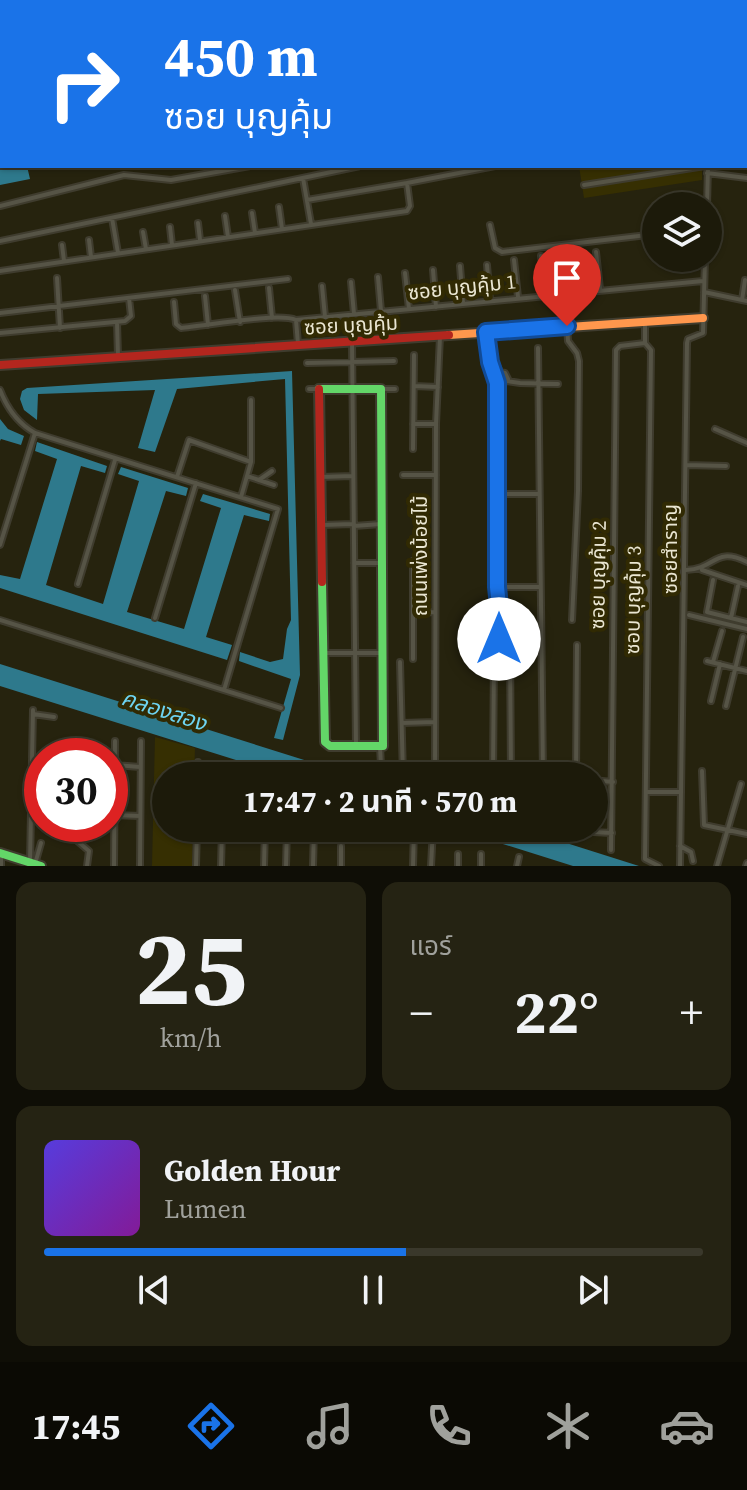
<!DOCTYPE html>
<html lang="th">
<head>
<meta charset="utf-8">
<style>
	:root { --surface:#1c1a0a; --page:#252313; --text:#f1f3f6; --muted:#a0a19c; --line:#3a382b; --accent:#1a73e8 }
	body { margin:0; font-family:"Source Serif 4","Noto Sans Thai",serif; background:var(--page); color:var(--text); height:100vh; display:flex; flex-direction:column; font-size:30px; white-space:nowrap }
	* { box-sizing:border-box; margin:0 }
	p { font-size:26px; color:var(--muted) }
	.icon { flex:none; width:44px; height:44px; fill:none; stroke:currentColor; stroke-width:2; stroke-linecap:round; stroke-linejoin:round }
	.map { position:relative; height:866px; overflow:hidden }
	.drawer { display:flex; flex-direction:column; gap:16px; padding:16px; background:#0f0e06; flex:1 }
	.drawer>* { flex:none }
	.top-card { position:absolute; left:0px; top:0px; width:748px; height:168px; box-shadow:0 2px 6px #0004,0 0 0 2px var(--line); background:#1a73e8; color:#fff; overflow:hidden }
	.tools { position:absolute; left:642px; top:192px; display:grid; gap:16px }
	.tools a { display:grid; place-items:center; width:80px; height:80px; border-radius:50%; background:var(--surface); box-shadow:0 2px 6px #0004,0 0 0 2px var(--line); font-size:40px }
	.speed { position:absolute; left:24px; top:738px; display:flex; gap:16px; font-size:40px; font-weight:700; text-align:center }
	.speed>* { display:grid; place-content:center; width:104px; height:104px; border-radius:50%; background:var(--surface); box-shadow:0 2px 6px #0004,0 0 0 2px var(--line); line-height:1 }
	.speed .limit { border:12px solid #d22; background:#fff; color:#111 }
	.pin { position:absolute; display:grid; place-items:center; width:68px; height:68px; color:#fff; margin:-82px -34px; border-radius:50% 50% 50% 0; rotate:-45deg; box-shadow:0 0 8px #0007 }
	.pin .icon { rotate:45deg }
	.me { position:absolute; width:88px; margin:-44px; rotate:0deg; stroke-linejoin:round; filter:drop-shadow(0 0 6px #0008) }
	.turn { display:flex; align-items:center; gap:28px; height:168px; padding:0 32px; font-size:36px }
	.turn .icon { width:104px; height:104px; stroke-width:2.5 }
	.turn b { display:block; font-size:56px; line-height:68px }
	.big { font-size:60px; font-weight:700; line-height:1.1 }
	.drawer .widget { flex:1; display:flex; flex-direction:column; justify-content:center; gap:12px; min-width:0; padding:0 28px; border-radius:16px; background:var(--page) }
	.drawer .dial { align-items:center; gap:0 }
	.dial b { font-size:104px; line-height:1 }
	.song { display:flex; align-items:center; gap:24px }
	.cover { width:96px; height:96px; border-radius:12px; background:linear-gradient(135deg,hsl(250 70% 55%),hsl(290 70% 35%)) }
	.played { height:8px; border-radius:4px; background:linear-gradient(90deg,var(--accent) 55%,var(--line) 55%) }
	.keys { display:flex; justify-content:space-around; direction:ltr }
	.heat { display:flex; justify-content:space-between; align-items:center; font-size:44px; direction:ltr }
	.drawer .tiles { flex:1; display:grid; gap:16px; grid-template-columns:1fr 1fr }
	.widget:last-child { grid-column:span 2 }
	.trip { position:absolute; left:152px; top:762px; width:456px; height:80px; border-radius:40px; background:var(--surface); box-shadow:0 2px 6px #0004,0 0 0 2px var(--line); font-weight:700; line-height:80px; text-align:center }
	.tabs { display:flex; height:128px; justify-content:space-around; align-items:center; background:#0b0a04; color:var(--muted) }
	.tabs .icon { width:56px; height:56px }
	.tabs .selected { color:var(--accent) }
	.tabs b { font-size:36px; color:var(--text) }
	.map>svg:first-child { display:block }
	.built { fill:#362f02 }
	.water { fill:#2e798c }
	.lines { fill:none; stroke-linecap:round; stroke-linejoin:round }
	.street-casing { stroke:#3f3c2e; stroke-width:8 }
	.fast-casing { stroke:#3f3c2e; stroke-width:12 }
	.slow-casing { stroke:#3f3c2e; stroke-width:12 }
	.jam-casing { stroke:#3f3c2e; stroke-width:12 }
	.street { stroke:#565446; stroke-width:4 }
	.fast { stroke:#63d668; stroke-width:8 }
	.slow { stroke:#ff974d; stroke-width:8 }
	.jam { stroke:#b3261e; stroke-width:8 }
	.route-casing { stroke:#114b97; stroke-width:20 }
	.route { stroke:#1a73e8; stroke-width:14 }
	.labels { text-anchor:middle; stroke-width:8; stroke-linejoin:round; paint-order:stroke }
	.street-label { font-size:20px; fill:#eae6d2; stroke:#312a03 }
	.water-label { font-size:22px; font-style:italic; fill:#6ed4f1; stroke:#312a03 }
</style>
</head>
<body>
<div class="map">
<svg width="747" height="866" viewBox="0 0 747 866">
	<rect width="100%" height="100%" fill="#26230e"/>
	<path class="built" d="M579 166H702V180L584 198Z
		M155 737 195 748 194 776H166V828H193L192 866H152Z"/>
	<path class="water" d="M0 165 27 166 30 179 0 185Z
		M292 371 300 675 283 740 274 738 291 679 239 661 240 652 270 662 283 659 287 629 291 620 285 379 177 389 155 452 138 448 155 390 38 394 37 420 24 410 20 399 22 391 27 388Z
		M0 419 8 429 24 436 21 445 1 439 0 441Z
		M37 442 107 466 105 473 81 466 46 585 103 604 139 481 118 474 121 467 188 488 186 496 166 491 127 612 184 629 221 508 200 501 203 494 270 514 269 521 244 515 206 637 232 645 227 660 0 588V575L20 579 57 459 35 451Z
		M0 664 355 776H287L0 686Z
		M452 828H519L639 866H573Z"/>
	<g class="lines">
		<defs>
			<path id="street" d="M88 0V2
				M202 0 206 2
				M358 0 359 2
				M489 0 490 2
				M521 0 522 2
				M34 2 39 0
				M145 2 151 0
				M239 2 245 0
				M309 2 310 0
				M395 2 401 0
				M544 2 552 0
				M710 2V0
				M746 11H747
				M0 16 2 15
				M746 29H747
				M746 59H747
				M0 85 2 84
				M746 140H747
				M0 144 2 143
				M707 173 747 178
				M303 178 311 224
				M584 185 705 166
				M307 200 407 183
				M0 206 124 175 171 180 250 166
				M707 206 708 166
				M279 207 282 229
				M252 213 255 233
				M225 216 228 237
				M112 218 118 253
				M198 223 200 240
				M490 225 495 248 502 252 656 234
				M170 227 172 245
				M143 232 146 249
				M89 240 91 257
				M0 241 360 166
				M62 245 64 261
				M596 252 600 289
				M568 255 572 292
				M541 256 545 295
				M514 260 518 297
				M487 265 490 301
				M460 266 463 304
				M433 270 436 307
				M0 271 407 211 410 206 407 183 495 166
				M405 273 409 309
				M378 277 381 311
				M57 278 60 328
				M351 282 354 314
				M322 286 325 317
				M269 288 272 318
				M235 290 240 322
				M704 292 747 301
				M205 296 208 325
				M742 300 745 280
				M174 302 176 324 181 328C205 326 279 312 296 320
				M0 313 288 279
				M117 322 118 356
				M645 322V343
				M567 326 568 341 577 353 579 361 578 491 572 620
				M486 332 490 362 496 375
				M492 332 495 361 500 372
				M0 333 125 321 131 316 129 298
				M352 341 356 746
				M645 343 651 350 645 859 659 866
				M298 344 296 320 703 281
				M538 348 543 776
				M307 363 394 361
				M507 381 520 383 558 384
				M497 383V587L502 635
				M414 386 438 387
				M309 389H319
				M382 389H395
				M0 390C7 408 17 423 35 433L278 509 224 690
				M251 400V462
				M413 424H436
				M715 429 747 443
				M413 449 414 355
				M686 465 726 466
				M403 475H436
				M247 476 274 485
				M177 477 189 440 251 462 241 497
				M320 477 353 476
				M259 480 272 471
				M502 494H539
				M322 525 353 524
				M354 526 381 524
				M0 545 35 433
				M354 563H381
				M686 570C716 569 714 546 747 562
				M702 570 747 585
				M713 580 707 612 747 622
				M78 584 115 460
				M502 587H540
				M499 592 502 587 503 384 508 379 505 373 500 372 496 375 495 380 503 384
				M413 613 435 612
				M689 615 747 629
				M155 618 196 483
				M731 618 738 586
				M0 620 281 708
				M498 641a8 8 0 1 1 16 0a8 8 0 1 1-16 0Z
				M513 644 540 649
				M510 647 511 776
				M324 653H382
				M413 659V561
				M707 661 747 671
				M400 662 403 776
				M713 662 722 631
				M711 701 720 664
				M726 706 743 637
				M33 714 54 717
				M402 723 435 722
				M380 746 381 766
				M115 765 140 767
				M702 771 704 825 747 834
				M198 776V762
				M435 776 436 424 440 336
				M493 776 494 653 500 646
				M576 776 577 645
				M594 784 602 781 613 782
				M646 792H681
				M114 815 140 816
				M535 828 542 830 544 828
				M591 828 593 832 612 833
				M75 839 89 851 87 866
				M680 846 691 852 693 861
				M611 850 616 350 620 346 645 343
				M30 863 33 710
				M35 864 41 843
				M1 866V854
				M114 866 115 741
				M140 866 141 741
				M196 866 197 828
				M221 866 222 828
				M264 866 265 828
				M286 866 287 828
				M313 866 314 828
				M341 866V846
				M413 866 414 828
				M431 866 433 828
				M458 866V854
				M481 866V854
				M517 866 519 857
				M680 866 687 343 688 339 703 333 705 258
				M717 866 741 784
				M746 866 747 863"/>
			<path id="fast" d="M319 389H381L383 746H330L325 742 322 582
				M0 853 41 866"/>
			<path id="slow" d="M449 335 703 318"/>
			<path id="jam" d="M0 365 449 335
				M319 389 322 582"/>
		</defs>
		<use href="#street" class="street-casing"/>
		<use href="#fast" class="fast-casing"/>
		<use href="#slow" class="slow-casing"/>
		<use href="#jam" class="jam-casing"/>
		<use href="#street" class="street"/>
		<use href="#fast" class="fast"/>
		<use href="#slow" class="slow"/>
		<use href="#jam" class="jam"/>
	</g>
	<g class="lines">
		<defs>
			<path id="route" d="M499 639 502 635 497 587V383L490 362 486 332 567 326"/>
		</defs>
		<use href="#route" class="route-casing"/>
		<use href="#route" class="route"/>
	</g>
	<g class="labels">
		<g class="street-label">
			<text transform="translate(462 287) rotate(-6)" y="7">ซอย บุญคุ้ม 1</text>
			<text transform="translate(351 325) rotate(-3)" y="7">ซอย บุญคุ้ม</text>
			<text transform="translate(670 549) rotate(-90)" y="7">ซอยสำราญ</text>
			<text transform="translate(420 556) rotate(-90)" y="7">ถนนเพ่งน้อยไม้</text>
			<text transform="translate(598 575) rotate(-89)" y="7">ซอย บุญคุ้ม 2</text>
			<text transform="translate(633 600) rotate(-89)" y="7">ซอบ บุญคุ้ม 3</text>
		</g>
		<g class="water-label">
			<text transform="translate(164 710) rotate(18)" y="8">คลองสอง</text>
		</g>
	</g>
</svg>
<div class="tools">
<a><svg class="icon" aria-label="layers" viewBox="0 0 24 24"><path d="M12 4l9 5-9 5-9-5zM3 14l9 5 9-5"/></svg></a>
</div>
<div class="speed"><div class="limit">30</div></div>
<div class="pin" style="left:567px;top:326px;background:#d93025"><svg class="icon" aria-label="arrive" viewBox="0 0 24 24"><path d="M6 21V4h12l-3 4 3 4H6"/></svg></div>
<svg class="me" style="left:499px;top:639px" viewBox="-20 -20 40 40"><circle r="19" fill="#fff"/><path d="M0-13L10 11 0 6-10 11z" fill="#1a73e8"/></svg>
<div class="trip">17:47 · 2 นาที · 570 m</div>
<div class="top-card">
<div class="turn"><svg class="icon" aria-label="right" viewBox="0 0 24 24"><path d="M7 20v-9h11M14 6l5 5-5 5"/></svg><div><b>450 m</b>ซอย บุญคุ้ม</div></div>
</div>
</div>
<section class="drawer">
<div class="tiles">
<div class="widget dial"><b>25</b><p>km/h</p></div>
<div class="widget"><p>แอร์</p>
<div class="heat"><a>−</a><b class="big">22°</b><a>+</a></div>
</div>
<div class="widget">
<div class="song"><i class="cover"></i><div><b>Golden Hour</b><p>Lumen</p></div></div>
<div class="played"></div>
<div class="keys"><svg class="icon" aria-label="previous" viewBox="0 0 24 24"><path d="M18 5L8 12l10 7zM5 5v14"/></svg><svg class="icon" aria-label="pause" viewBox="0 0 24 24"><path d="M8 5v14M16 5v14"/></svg><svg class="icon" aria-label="next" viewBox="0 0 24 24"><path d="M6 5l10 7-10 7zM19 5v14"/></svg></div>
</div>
</div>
</section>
<nav class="tabs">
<b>17:45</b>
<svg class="icon selected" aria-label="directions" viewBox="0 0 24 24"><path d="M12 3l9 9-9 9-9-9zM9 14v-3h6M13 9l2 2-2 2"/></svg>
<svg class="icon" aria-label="music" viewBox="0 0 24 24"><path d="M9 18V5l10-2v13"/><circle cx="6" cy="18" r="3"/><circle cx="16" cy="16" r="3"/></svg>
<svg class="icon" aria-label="phone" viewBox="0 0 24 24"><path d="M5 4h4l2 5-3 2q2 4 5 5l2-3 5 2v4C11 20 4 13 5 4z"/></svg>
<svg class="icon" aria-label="climate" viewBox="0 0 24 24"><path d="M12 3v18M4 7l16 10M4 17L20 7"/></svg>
<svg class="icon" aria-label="car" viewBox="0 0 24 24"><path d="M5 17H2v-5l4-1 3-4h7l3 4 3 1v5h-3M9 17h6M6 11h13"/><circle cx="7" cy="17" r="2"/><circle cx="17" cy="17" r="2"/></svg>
</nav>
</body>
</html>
